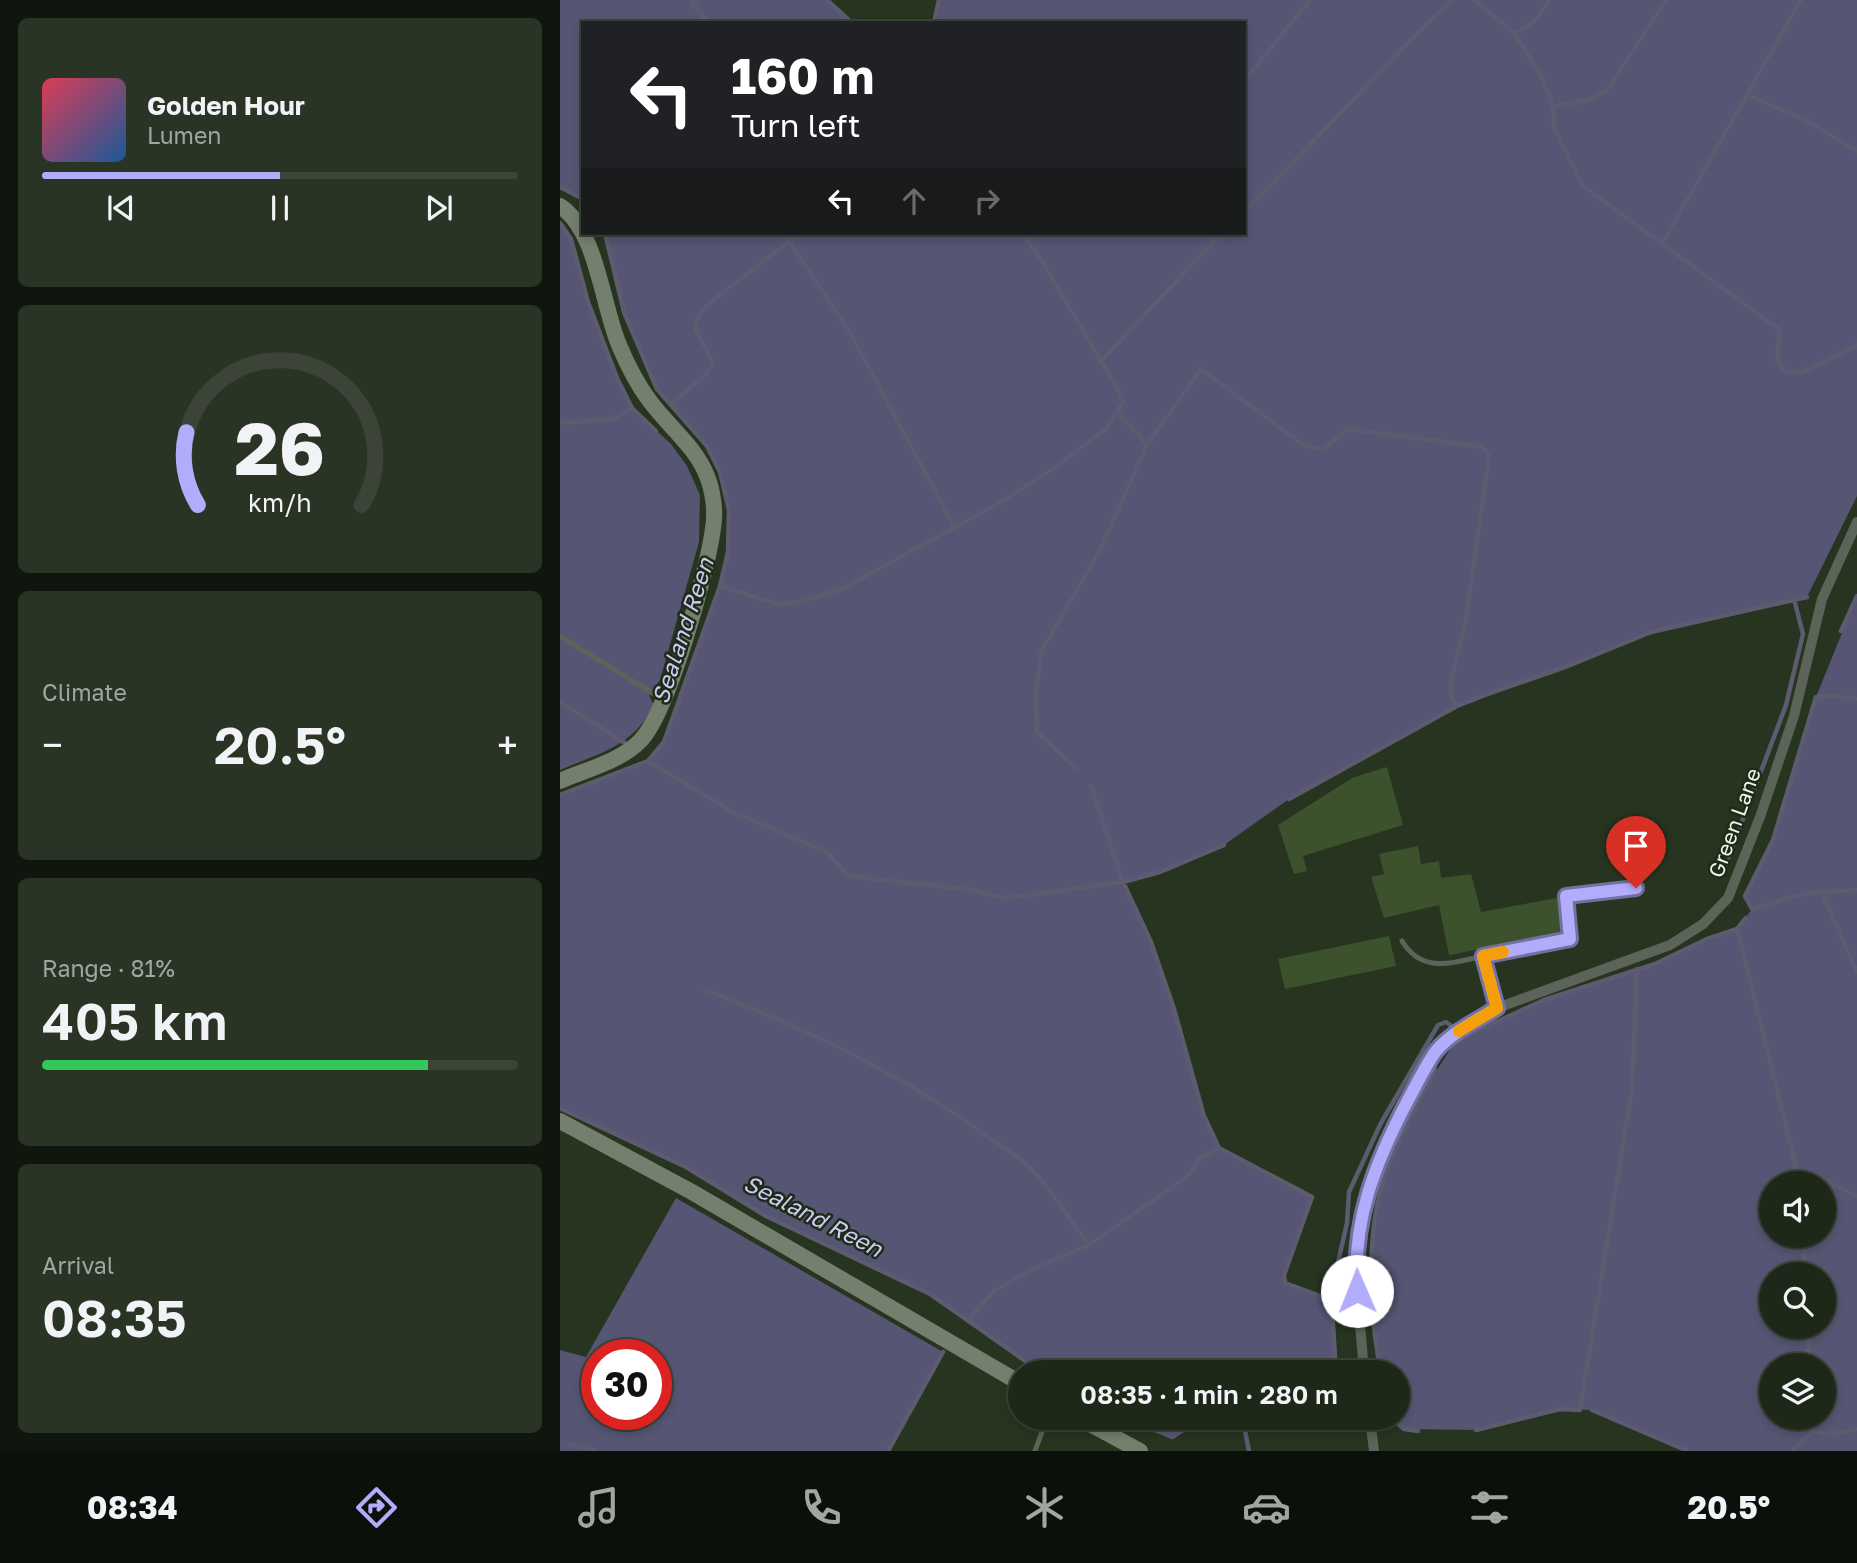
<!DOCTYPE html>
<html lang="en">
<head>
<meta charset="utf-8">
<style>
	:root { --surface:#1d2818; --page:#2a3425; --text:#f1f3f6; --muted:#a0a6a2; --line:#3b4437; --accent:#b1adfa }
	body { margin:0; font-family:"Golos Text",sans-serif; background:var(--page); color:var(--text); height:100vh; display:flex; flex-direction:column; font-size:26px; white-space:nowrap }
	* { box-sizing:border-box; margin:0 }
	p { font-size:23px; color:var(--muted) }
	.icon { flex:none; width:38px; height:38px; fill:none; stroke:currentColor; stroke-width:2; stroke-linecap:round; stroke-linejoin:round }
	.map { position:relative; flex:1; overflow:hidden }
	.panel { display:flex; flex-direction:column; gap:18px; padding:18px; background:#10160d; width:560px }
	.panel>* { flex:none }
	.banner { position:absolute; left:21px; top:21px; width:665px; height:214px; border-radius:0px; box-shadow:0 4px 10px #0003,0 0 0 2px var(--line); background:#202124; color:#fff; overflow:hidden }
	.tools { position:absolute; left:1199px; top:1171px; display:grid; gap:14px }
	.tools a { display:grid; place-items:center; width:77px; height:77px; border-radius:50%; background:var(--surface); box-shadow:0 4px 10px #0003,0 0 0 2px var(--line); font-size:35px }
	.speed { position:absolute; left:21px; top:1339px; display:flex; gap:14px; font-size:35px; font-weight:700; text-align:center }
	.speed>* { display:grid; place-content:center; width:91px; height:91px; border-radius:50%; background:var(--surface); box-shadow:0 4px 10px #0003,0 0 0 2px var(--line); line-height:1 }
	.speed .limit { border:10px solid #d22; background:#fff; color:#111 }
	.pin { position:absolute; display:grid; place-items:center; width:60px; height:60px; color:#fff; margin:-72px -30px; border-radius:50% 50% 50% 0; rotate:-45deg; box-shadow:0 0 7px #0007 }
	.pin .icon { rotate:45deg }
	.me { position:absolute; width:77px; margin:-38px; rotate:359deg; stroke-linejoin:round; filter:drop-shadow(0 0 5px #0008) }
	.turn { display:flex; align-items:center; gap:24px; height:147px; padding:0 35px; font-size:32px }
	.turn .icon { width:91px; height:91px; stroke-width:2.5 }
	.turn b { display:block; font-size:49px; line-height:60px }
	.lanes { display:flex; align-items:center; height:66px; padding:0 35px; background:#0003; justify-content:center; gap:35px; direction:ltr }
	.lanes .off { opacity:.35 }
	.big { font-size:52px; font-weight:600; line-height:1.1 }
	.panel .tile { flex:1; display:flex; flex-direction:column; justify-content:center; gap:10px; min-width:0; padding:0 24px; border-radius:10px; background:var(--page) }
	.panel .dial { align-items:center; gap:0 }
	.dial svg { height:182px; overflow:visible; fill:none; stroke:var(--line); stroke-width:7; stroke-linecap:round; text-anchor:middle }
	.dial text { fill:var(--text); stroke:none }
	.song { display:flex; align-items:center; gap:21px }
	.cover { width:84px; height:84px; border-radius:10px; background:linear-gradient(135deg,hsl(350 70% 55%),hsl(210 70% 35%)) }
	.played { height:7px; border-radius:4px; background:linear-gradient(90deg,var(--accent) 50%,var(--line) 50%) }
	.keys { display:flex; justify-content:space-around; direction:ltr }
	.heat { display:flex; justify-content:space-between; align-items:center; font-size:38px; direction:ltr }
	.charge { height:10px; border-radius:5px; background:linear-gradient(90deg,#34c759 81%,var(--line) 0) }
	.trip { position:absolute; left:448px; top:1360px; width:402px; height:70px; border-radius:35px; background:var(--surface); box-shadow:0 4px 10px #0003,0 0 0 2px var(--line); font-weight:600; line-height:70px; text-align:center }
	.menu { display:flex; height:112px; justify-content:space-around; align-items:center; background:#0c100a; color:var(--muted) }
	.menu .icon { width:49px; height:49px }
	.menu .active { color:var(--accent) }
	.menu b { font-size:32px; color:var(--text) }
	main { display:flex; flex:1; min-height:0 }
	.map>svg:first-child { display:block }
	.green { fill:#565573; fill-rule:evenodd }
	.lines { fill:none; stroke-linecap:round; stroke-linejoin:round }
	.stream { stroke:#5c5b70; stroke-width:4.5 }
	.building { fill:#3b522d }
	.lane { stroke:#5c6358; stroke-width:5 }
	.street { stroke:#5c6358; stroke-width:10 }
	.secondary { stroke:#747f6e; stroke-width:16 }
	.route-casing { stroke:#7370a2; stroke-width:18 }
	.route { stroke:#b1adfa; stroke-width:12 }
	.slow { stroke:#f59e0b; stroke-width:12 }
	.labels { text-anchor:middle; stroke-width:5; stroke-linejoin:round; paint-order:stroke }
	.street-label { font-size:21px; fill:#edf6e8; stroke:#1e2b16 }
	.water-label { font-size:23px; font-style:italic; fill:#cccbf4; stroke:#1e2b16 }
</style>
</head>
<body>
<main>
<section class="panel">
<div class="tile">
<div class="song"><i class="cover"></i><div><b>Golden Hour</b><p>Lumen</p></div></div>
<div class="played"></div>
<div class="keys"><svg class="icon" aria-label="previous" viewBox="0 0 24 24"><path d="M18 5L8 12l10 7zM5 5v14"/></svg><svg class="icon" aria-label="pause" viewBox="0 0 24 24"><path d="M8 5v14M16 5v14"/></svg><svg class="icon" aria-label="next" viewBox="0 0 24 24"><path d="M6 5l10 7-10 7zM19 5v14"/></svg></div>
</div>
<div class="tile dial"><svg viewBox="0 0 100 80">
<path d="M14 69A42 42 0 1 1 86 69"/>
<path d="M14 69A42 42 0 0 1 9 37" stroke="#b1adfa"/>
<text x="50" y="56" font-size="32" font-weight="700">26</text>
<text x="50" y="72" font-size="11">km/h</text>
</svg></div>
<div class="tile"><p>Climate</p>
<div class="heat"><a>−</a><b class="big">20.5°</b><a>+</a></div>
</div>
<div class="tile"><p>Range · 81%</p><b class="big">405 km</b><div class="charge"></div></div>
<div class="tile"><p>Arrival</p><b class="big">08:35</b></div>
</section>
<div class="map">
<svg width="1297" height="1451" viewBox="0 0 1297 1451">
	<rect width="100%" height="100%" fill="#273520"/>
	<path class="green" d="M0 0H267L292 23H23V199L0 187Z
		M379 0H1297V496L1247 597 1091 632 1008 666 897 706 729 799 664 845 600 872 563 882 591 942 614 1009 644 1116 659 1148 752 1197 724 1275 725 1283 771 1300 776 1372H481L370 1294 206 1216 126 1167 0 1108V795L87 761 104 742 160 586 168 552 169 510 160 472 147 446 97 389 64 312 45 233H684V23H374Z
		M0 223 11 239 28 302 57 378 72 408 111 444 127 466 140 495 139 542 100 680 89 696 94 705C72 747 42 752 0 770Z
		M1297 596V1451H1128L1031 1410 1000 1409 916 1430 844 1429 832 1418H838V1372H821L819 1362C815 1314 809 1266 815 1218 822 1163 867 1080 900 1036H906L984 1000 1095 964 1147 939 1177 929 1192 909 1185 896 1213 840 1256 697ZM1211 1183H1264V1236H1211ZM1211 1274H1264V1326H1211ZM1211 1365H1264V1418H1211Z
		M116 1198 383 1352 328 1451H0V1350L26 1357ZM37 1354H96V1414H37Z
		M566 1418H776L772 1423 754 1428 630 1426 612 1437Z"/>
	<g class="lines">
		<path class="stream" d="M137 0 131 3 149 23
			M267 0 292 23
			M915 0 955 34 983 79 993 107 994 128 1023 186 1220 330 1217 360 1225 372H1243L1297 345
			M374 23 379 0
			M955 34 977 19 989 0
			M684 81 750 0
			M1188 95 1247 121 1297 151
			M993 107 1031 99 1048 89 1106 0
			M0 187 23 199
			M684 211C755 143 820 68 892 0
			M0 223 11 239 28 302 57 378 72 408 96 431
			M230 242 288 329 394 526
			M1103 242 1241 0
			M540 362 662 233
			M111 404 145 375 153 363 135 328 138 317 147 305 240 233
			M559 413 587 445
			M0 423 54 419 72 408
			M160 586 217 604 240 602 282 589 443 501 496 467 548 427 563 401 556 386 480 258 462 233
			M1281 631 1297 596
			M1297 699 1275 696 1256 697 1213 840 1185 896 1192 909 1247 893 1297 890
			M0 702 65 743
			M88 761 173 812 267 852 288 876 413 890 445 898 563 882 600 872 664 845
			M516 768 477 732 476 693 481 652 541 548 587 445 641 369 742 444 763 450 787 429 923 447 929 455 907 614 890 687 891 697 897 706
			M531 786 563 882 591 942 614 1009 644 1116 659 1148 752 1197 724 1275 725 1283 771 1300
			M0 795 88 761 104 742 160 586 168 552 169 510 160 472 147 446 97 389 64 312 45 233
			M729 799 897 706 933 692 1008 666 1091 632 1247 597
			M1165 867 1226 705 1243 634 1234 599
			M1262 893 1297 972
			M1177 929 1240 1183
			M145 990C243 1027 339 1072 424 1134 438 1144 454 1153 467 1165 491 1188 509 1219 529 1245
			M900 1036H906L984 1000 1095 964 1147 939 1177 929 1186 918
			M0 1108 126 1167 206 1216 370 1294 481 1372
			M1240 1172H1248L1297 1196
			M1243 1236 1245 1274
			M408 1320 434 1291 477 1267 529 1245 628 1176 640 1158 659 1148
			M1248 1326 1249 1365
			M776 1372 771 1293 787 1223 789 1192 821 1123 878 1025 886 1022 893 1027
			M821 1372C811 1323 808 1267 815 1217 822 1166 853 1115 875 1069
			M1032 1410 1128 1451
			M566 1418 612 1437 629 1426 754 1428 772 1423 776 1418
			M832 1418 844 1429 858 1431
			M684 1426 689 1451
			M916 1430 1000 1409 1020 1410 1072 1089 1077 969
			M1253 1431 1273 1434 1297 1429
			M8 1444 36 1451
			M328 1451 383 1352
			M1232 1451 1253 1431 1252 1418"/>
	</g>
	<path class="building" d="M827 767 843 825 743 856 747 871 734 874 718 825 792 778Z
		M858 846 861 864 879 861 881 878 911 874 921 912 997 898 1003 933 889 955 879 905 824 918 811 877 824 874 819 854Z
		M829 936 836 966 725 989 718 959Z"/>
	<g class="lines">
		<path class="lane" d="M0 636 102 699
			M842 941C862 974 892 963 923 956
			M937 1007 923 956 1010 938 1006 896 1076 888
			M475 1451 487 1418"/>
		<path class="street" d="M804 1372 795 1265 799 1224 807 1189 851 1095 876 1052 894 1034 937 1008 1110 945 1143 924 1168 898 1200 817 1234 716 1262 599 1297 522
			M810 1418 814 1451"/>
		<path class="secondary" d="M0 206C37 230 42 305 59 345 67 364 77 384 89 400 107 425 136 447 147 476 153 491 156 512 153 528 148 570 108 713 80 741 61 761 25 770 0 781
			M0 1121 132 1192 460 1383
			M519 1418 580 1451"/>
	</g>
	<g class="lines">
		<defs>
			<path id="route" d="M797 1291C792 1221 815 1163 847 1102 856 1086 865 1066 876 1051 892 1032 916 1021 937 1008L923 956 1010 939 1006 896 1076 888"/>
		</defs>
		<use href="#route" class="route-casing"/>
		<use href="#route" class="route"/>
		<path class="slow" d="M899 1031 937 1008 923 956 943 952"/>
	</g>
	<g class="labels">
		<g class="street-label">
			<text transform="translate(1175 823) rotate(-70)" y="7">Green Lane</text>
		</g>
		<g class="water-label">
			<text transform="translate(123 631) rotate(-72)" y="8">Sealand Reen</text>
			<text transform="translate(253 1216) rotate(27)" y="8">Sealand Reen</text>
		</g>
	</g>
</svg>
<div class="tools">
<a><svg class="icon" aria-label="sound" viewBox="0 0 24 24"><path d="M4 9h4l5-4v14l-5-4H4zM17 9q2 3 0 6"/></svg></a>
<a><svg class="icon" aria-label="search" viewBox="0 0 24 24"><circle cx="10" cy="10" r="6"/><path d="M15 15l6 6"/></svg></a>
<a><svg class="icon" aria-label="layers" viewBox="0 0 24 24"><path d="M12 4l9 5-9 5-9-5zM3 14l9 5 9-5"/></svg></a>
</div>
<div class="speed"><div class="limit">30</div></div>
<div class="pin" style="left:1076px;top:888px;background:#d93025"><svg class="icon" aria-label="arrive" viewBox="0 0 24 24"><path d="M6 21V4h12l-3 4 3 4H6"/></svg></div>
<svg class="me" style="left:797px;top:1291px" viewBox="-20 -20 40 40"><circle r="19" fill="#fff"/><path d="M0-13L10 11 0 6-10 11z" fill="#b1adfa"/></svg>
<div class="trip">08:35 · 1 min · 280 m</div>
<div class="banner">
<div class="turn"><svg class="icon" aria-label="left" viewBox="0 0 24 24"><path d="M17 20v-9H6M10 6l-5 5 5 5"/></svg><div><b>160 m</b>Turn left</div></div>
<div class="lanes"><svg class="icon" aria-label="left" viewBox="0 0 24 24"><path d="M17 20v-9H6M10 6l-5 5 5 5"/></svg><svg class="icon off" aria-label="ahead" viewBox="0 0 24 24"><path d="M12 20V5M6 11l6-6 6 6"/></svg><svg class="icon off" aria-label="right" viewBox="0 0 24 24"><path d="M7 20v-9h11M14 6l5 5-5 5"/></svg></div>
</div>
</div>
</main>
<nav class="menu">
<b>08:34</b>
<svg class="icon active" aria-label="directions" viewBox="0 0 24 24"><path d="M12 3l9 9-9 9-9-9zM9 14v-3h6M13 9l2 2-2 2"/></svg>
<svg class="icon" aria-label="music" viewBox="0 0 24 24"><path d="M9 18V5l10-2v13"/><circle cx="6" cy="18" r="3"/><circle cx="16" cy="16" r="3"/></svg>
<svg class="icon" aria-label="phone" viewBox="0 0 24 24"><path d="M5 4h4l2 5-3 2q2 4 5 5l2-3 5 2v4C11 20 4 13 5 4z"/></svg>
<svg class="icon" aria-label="climate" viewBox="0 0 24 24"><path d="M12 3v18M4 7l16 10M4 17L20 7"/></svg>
<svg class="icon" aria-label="car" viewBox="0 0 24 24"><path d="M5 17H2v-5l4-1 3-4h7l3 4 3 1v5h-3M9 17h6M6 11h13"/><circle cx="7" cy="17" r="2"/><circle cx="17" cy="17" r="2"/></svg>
<svg class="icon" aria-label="filters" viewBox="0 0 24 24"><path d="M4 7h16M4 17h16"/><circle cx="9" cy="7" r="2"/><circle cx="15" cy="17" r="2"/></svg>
<b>20.5°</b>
</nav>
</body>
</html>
